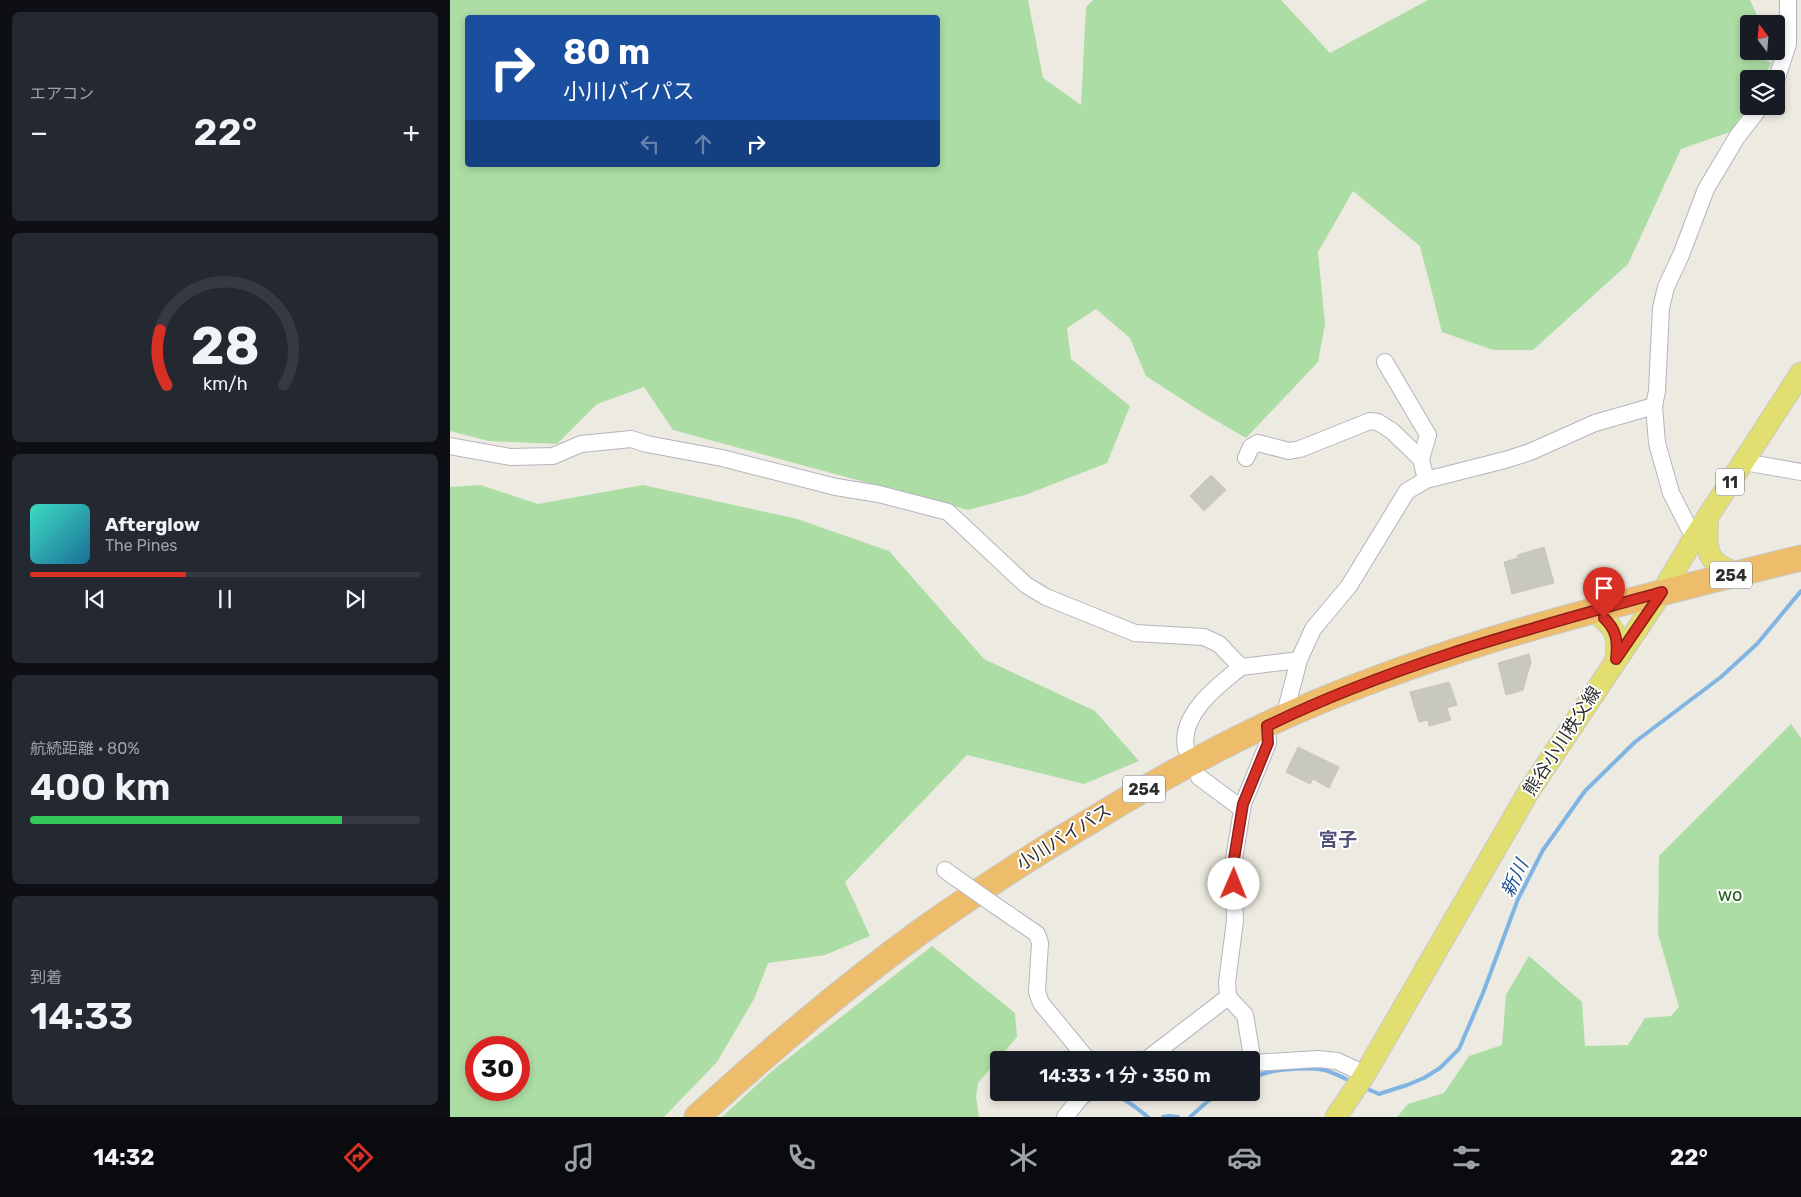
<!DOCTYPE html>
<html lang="ja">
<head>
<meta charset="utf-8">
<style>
	:root { --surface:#171b24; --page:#242831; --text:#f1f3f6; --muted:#9ea1a6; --line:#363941; --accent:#d93025 }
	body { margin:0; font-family:Rubik,"Noto Sans JP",sans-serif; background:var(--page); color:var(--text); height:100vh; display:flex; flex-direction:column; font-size:19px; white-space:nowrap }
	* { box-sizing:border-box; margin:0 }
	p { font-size:16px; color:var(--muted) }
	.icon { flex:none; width:28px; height:28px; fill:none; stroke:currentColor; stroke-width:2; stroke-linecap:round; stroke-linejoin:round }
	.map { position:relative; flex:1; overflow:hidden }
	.side { display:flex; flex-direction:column; gap:12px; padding:12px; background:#0d0f14; width:450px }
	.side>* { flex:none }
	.guide { position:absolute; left:15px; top:15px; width:475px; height:152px; border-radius:5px; box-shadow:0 2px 8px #0003; background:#1a4fa0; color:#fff; overflow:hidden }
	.needle { width:32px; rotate:344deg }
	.tools { position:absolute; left:1290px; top:15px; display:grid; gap:10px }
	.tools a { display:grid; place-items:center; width:45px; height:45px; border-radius:5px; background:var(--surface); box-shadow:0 2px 8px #0003; font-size:25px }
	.speed { position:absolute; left:15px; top:1036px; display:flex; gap:10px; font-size:25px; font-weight:700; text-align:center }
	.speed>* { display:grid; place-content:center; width:65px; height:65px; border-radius:50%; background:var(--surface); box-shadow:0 2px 8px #0003; line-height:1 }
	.speed .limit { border:8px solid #d22; background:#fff; color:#111 }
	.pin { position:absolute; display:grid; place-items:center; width:42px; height:42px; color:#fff; margin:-51px -21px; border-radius:50% 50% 50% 0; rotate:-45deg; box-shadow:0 0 5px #0007 }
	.pin .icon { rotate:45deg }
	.me { position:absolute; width:55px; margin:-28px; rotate:1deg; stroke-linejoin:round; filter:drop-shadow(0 0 4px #0008) }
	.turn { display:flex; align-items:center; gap:18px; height:105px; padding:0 15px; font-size:22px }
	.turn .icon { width:65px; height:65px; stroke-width:2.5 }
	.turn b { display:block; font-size:35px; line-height:42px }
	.lanes { display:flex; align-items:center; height:48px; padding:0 15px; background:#0003; justify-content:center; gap:25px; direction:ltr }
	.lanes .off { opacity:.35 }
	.big { font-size:38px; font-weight:600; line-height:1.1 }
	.side .tile { flex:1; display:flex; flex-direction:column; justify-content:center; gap:8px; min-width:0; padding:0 18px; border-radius:8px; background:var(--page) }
	.side .dial { align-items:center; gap:0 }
	.dial svg { height:130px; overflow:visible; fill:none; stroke:var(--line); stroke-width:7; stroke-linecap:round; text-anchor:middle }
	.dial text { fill:var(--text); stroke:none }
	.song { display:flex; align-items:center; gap:15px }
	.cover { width:60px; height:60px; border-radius:8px; background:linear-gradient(135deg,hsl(170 70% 55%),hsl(200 70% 35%)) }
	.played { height:5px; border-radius:2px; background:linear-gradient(90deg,var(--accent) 40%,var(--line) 40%) }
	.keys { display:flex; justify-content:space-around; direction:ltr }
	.heat { display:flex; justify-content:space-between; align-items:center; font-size:28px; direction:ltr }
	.charge { height:8px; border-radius:4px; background:linear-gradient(90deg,#34c759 80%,var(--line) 0) }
	.trip { position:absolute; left:540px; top:1051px; width:270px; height:50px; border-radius:5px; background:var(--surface); box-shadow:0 2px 8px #0003; font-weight:600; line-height:50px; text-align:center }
	.dock { display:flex; height:80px; justify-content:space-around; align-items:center; background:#090b0e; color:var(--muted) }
	.dock .icon { width:35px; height:35px }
	.dock .active { color:var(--accent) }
	.dock b { font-size:22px; color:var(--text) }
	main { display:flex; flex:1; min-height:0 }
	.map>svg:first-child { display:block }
	.green { fill:#acdda4; fill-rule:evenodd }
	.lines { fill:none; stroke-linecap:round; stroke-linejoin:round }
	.stream { stroke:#80b5e3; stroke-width:4 }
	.building { fill:#c9c8bf; stroke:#c8c6ba }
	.minor-casing { stroke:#b4b4bf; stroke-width:18 }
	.major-casing { stroke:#c8c8c8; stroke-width:23 }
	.highway-casing { stroke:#c8c8c8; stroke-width:27 }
	.minor { stroke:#fff; stroke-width:16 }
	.major { stroke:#e3de70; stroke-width:21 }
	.highway { stroke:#eebd6b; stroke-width:25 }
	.minor-bridge-casing { stroke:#b4b4bf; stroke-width:18; stroke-linecap:butt }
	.minor-bridge { stroke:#fff; stroke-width:16 }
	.route-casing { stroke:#8d1f18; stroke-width:12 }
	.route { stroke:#d93025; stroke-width:9 }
	.labels { text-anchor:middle; stroke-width:4; stroke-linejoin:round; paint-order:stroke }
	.shield { fill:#fff; stroke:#6c6c6c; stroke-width:1 }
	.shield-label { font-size:16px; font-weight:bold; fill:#2d2d2d }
	.street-label { font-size:18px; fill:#2d2d2d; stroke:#fff }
	.park-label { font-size:18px; fill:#246423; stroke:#fff }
	.neighbourhood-label { font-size:19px; font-weight:bold; fill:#525179; stroke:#fff }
	.water-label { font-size:19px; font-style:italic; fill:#1c5291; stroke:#fff }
</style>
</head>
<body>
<main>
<section class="side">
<div class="tile"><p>エアコン</p>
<div class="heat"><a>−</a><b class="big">22°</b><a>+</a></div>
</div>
<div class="tile dial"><svg viewBox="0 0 100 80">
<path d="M14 69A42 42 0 1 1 86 69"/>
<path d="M14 69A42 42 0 0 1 10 35" stroke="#d93025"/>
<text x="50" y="56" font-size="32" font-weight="700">28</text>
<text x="50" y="72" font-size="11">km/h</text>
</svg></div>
<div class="tile">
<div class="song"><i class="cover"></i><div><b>Afterglow</b><p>The Pines</p></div></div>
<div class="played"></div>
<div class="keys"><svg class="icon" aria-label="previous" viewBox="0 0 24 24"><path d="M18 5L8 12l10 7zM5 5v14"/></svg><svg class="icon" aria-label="pause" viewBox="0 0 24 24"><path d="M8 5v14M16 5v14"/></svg><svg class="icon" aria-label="next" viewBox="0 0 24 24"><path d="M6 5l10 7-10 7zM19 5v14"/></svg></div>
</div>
<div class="tile"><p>航続距離 · 80%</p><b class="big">400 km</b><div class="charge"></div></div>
<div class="tile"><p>到着</p><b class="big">14:33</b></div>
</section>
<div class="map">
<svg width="1351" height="1117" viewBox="0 0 1351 1117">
	<rect width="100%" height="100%" fill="#edeae1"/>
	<path class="green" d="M0 0H578L593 78 631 105 636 7 643 0H831L880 53 978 0H1300L1307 15 1303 24H1299V35L1293 48 1321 63 1314 79H1299V106L1280 132 1231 149 1178 264 1083 350H1043L992 332 970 246 903 191 868 252 875 324 868 362 796 438 753 413 696 376 680 338 646 309 617 328 621 359 680 406 657 463 575 495 518 510 223 430 194 387 147 404 107 444 39 441 0 431ZM18 18H488V165H18Z
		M30 485 88 504 193 485 347 519 439 551 534 659 645 711 689 761 634 784 517 755 395 882 420 936 375 955 318 963 304 999 267 1062 214 1117H0V487ZM26 1048H69V1090H26Z
		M1341 724 1351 738V1117H947L958 1104 994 1093 1019 1056 1052 1045 1056 995 1079 956 1132 1002 1135 1046 1178 1045 1195 1018 1221 1016 1229 1007 1208 934 1209 856Z
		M482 946 565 1013 567 1037 528 1083 526 1097 529 1117H272L322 1071Z"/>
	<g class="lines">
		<path class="stream" d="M801 1079C816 1069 856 1067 874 1070 883 1072 894 1078 902 1082
			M913 1087 929 1094 957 1085 974 1078 990 1068 1009 1049 1033 993 1068 899 1093 850 1135 791 1185 742 1271 677 1307 644 1351 591
			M636 1102C659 1083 679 1102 698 1117
			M713 1117 719 1116 728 1117
			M740 1117 758 1101 774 1092"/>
	</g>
	<path class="building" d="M761 475 776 490 754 511 740 496Z
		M1094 547 1104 583 1062 594 1054 562 1068 558 1067 555Z
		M1079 654 1081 662 1073 690 1056 695 1048 663Z
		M999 682 1007 705 997 708 1001 720 979 726 978 720 969 722 960 692Z
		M848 747 889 767 879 788 863 779 860 784 836 772Z"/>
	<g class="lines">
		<defs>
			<path id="minor" d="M1326 81 1338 44V0
				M935 362 978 435 971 459
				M0 446 60 457 103 456 131 444 181 439 197 444 272 458 386 487 429 494 498 512 576 585 596 597 685 633 754 637 769 644 791 667 849 660
				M796 458 801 447 808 443 839 451 850 449 920 421 928 422 942 431 971 459 976 480
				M1294 462 1351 472
				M1244 538 1221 493 1207 443 1204 406 1207 391 1211 308 1216 287 1231 255 1256 189 1287 137 1311 106
				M834 717 849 660 863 629 899 586 957 491 976 480 1055 460 1080 452 1145 423 1204 406
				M817 725 818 743 793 804 783 865 785 921 777 982 778 997 795 1015 803 1063 868 1059 887 1061 915 1074
				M736 749C729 715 767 686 791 667
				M749 777 792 809
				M495 870 506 878
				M546 906 587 934 590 943 587 992 591 1003 638 1060
				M696 1060 778 997
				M615 1117 635 1092"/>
			<path id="major" d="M1258 516C1257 532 1253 555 1269 565 1275 569 1282 571 1288 574
				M1143 611C1164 626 1169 633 1166 659
				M886 1117 915 1074 1079 791 1212 592 1244 538 1351 373"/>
			<path id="highway" d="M247 1117C318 1052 392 989 470 932 525 893 581 856 639 822 702 783 766 748 833 717 998 643 1176 601 1351 558"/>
		</defs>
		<use href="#minor" class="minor-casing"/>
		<use href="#major" class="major-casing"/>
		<use href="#highway" class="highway-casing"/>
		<use href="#minor" class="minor"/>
		<use href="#major" class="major"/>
		<use href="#highway" class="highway"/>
		<defs>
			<path id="minor-bridge" d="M506 878 546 906"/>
		</defs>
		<use href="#minor-bridge" class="minor-bridge-casing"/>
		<use href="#minor-bridge" class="minor-bridge"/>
	</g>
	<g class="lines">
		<defs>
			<path id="route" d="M784 884 783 865 793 804 818 743 817 726C942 665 1078 629 1212 592L1166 659C1168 642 1167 630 1154 618"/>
		</defs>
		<use href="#route" class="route-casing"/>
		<use href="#route" class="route"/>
	</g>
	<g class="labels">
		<g class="shield">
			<rect x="1266" y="468.5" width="28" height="27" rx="4"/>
			<rect x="1260" y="561.5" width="42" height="27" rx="4"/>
			<rect x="673" y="775.5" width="42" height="27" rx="4"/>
		</g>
		<g class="shield-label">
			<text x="1280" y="488">11</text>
			<text x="1281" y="581">254</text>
			<text x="694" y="795">254</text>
		</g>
		<g class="street-label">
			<text transform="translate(1112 741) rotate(-57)" y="6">熊谷小川秩父線</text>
			<text transform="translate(614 837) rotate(-32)" y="6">小川バイパス</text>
		</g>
		<g class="park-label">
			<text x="1280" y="901">wo</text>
		</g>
		<g class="neighbourhood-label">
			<text x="888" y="846">宮子</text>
		</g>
		<g class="water-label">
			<text transform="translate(1064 878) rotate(-64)" y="7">新川</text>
		</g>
	</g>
</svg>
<div class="tools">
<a><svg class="needle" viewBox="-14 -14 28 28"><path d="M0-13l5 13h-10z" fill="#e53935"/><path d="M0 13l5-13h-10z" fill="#9ea1a6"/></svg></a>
<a><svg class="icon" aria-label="layers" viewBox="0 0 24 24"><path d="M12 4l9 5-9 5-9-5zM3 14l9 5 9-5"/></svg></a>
</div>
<div class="speed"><div class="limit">30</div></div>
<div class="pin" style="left:1154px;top:618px;background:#d93025"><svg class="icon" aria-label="arrive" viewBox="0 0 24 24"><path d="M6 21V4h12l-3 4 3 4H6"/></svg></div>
<svg class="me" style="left:784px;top:884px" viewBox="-20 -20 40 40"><circle r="19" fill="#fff"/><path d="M0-13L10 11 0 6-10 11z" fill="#d93025"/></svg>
<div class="trip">14:33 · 1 分 · 350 m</div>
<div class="guide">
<div class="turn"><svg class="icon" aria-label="right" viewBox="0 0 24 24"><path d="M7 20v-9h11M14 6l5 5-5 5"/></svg><div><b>80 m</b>小川バイパス</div></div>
<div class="lanes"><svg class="icon off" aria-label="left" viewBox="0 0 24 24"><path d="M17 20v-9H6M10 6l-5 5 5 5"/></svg><svg class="icon off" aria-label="ahead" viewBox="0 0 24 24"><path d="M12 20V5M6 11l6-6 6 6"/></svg><svg class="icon" aria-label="right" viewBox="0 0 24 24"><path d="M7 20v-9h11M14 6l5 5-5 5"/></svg></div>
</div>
</div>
</main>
<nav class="dock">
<b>14:32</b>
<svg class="icon active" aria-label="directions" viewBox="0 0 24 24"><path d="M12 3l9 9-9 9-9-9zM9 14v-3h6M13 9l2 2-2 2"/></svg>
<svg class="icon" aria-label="music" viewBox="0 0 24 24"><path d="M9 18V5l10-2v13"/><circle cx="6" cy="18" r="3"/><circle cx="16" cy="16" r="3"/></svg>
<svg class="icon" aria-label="phone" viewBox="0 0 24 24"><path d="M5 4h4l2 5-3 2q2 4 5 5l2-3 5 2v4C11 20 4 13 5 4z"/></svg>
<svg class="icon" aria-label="climate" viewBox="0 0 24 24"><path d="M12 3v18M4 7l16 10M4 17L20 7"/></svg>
<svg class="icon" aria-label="car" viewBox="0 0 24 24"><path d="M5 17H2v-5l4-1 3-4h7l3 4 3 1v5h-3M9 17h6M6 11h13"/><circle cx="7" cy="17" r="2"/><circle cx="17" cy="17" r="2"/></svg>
<svg class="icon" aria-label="filters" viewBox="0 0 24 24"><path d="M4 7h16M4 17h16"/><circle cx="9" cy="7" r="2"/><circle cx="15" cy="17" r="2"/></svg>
<b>22°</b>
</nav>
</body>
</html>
